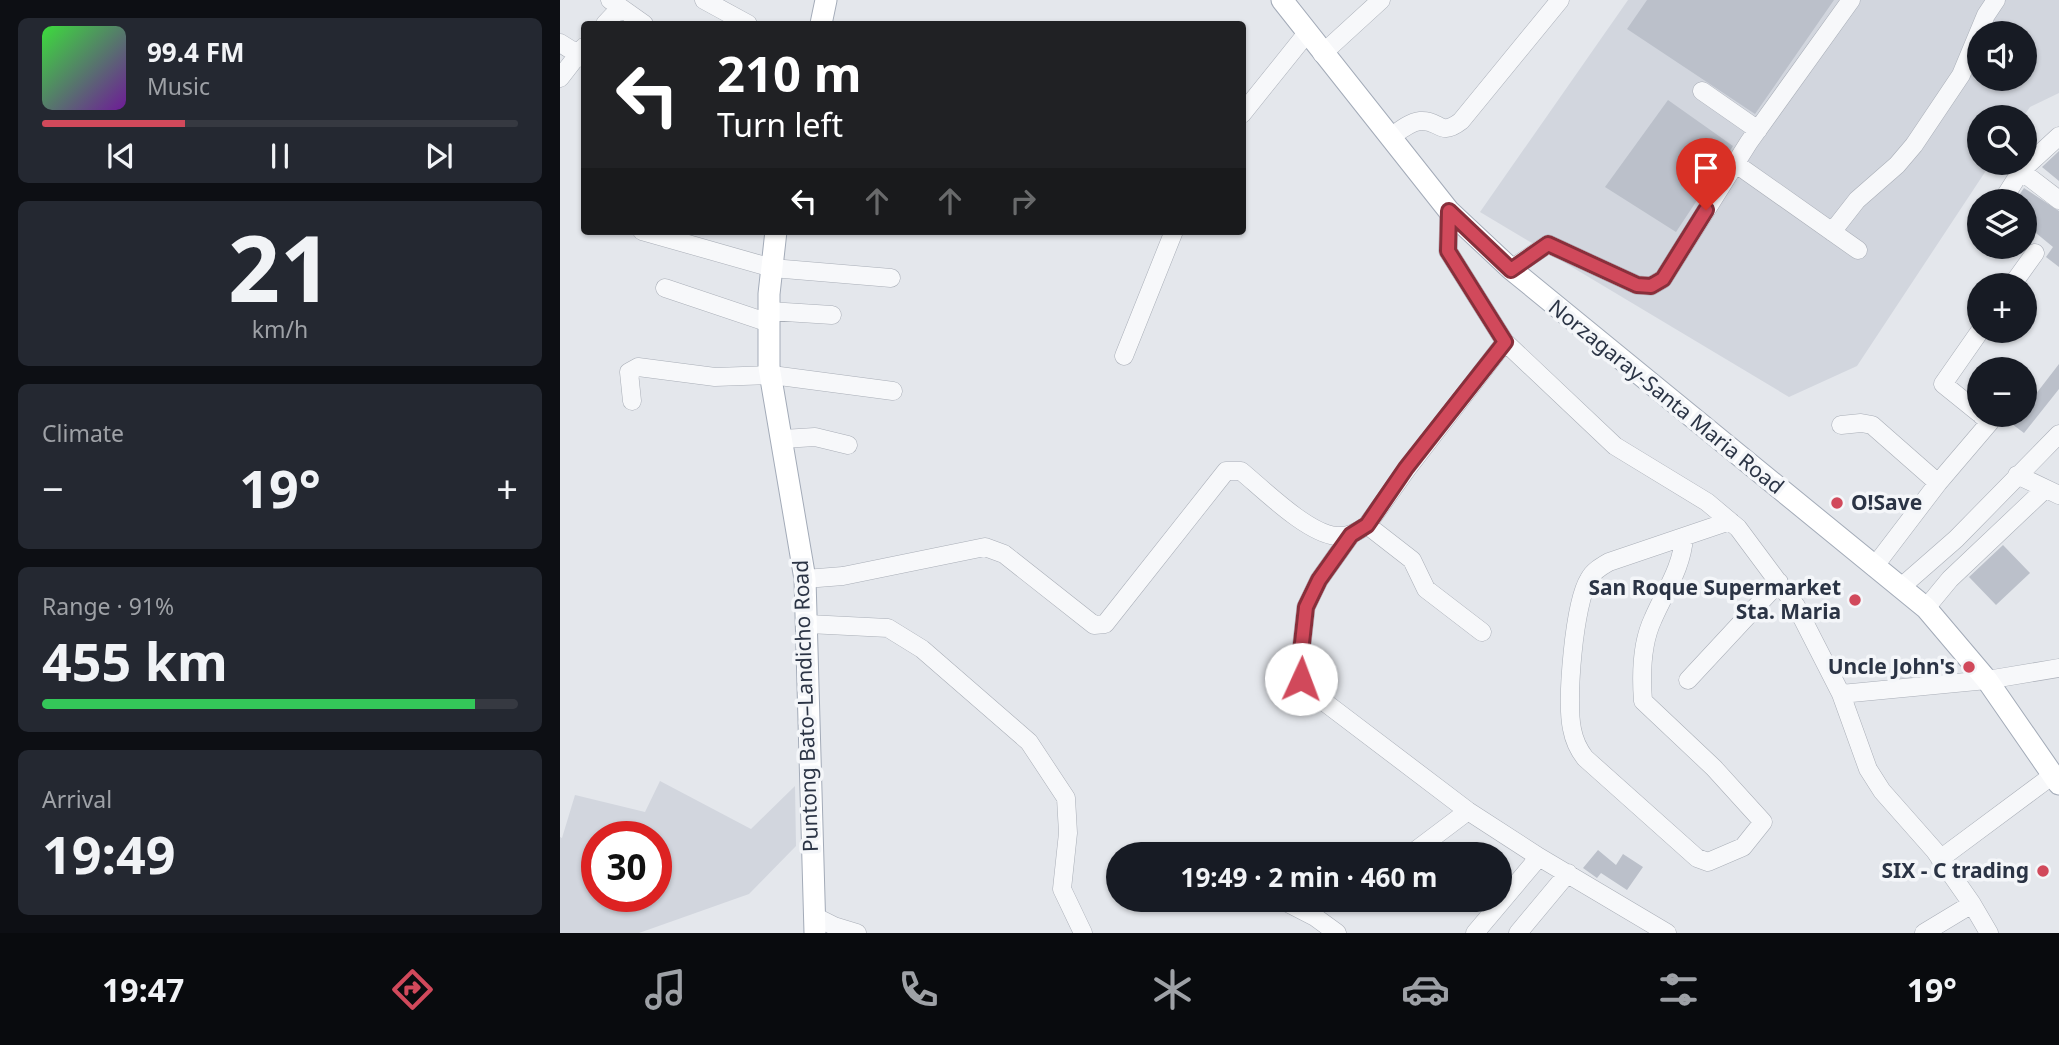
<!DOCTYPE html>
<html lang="en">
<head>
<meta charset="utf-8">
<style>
	:root { --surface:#171b24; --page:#242831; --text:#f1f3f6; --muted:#9ea1a6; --line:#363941; --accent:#d1495b }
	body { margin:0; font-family:"Noto Sans",sans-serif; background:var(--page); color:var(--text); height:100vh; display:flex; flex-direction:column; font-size:26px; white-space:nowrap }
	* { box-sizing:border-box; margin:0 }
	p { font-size:23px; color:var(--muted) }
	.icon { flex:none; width:38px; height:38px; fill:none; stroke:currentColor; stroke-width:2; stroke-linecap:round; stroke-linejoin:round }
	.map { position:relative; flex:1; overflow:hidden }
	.drawer { display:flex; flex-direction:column; gap:18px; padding:18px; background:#0d0f14; width:560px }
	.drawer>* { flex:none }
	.banner { position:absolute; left:21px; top:21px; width:665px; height:214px; border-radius:7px; box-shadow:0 2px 5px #0004; background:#202124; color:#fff; overflow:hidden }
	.fabs { position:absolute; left:1407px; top:21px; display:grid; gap:14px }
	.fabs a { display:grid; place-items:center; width:70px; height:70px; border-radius:50%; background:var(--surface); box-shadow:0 2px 5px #0004; font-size:35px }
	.speed { position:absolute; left:21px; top:821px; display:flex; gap:14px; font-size:35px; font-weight:700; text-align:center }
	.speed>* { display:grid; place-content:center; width:91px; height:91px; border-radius:50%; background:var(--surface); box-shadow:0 2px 5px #0004; line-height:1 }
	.speed .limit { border:10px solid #d22; background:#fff; color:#111 }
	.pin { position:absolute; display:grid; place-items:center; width:60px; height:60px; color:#fff; margin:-72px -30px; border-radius:50% 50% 50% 0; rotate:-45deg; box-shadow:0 0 7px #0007 }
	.pin .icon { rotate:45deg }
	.me { position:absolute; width:77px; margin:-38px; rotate:2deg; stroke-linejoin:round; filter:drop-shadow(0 0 5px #0008) }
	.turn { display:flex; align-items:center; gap:24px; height:147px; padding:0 21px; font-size:32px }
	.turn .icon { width:91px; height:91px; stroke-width:2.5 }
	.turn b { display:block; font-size:49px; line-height:60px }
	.lanes { display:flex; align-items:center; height:66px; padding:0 21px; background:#0003; justify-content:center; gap:35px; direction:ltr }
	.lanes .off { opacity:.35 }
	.big { font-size:52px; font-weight:700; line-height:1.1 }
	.drawer .card { flex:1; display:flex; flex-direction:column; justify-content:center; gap:10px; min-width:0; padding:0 24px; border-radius:10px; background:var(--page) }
	.drawer .dial { align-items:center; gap:0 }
	.dial b { font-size:91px; line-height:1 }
	.song { display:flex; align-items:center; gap:21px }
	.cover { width:84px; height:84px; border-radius:10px; background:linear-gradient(135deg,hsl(120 70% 55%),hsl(280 70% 35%)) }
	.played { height:7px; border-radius:4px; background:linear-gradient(90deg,var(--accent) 30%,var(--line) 30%) }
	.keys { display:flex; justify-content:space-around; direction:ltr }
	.heat { display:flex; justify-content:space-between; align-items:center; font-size:38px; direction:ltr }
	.charge { height:10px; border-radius:5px; background:linear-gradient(90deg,#34c759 91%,var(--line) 0) }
	.trip { position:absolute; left:546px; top:842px; width:406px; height:70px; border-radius:35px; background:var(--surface); box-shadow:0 2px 5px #0004; font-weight:700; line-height:70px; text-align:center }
	.dock { display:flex; height:112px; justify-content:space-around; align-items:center; background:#090b0e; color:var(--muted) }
	.dock .icon { width:49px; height:49px }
	.dock .selected { color:var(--accent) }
	.dock b { font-size:32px; color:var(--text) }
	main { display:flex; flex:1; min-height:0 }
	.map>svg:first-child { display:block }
	.built { fill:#d2d6de; fill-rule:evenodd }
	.building { fill:#bbc0ca }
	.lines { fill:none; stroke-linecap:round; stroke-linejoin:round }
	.minor-casing { stroke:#a9aeb7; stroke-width:19 }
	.major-casing { stroke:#a3abb8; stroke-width:23 }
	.minor { stroke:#f7f8fa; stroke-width:18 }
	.major { stroke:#fff; stroke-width:21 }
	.route-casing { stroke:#882f3b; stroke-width:18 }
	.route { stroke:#d1495b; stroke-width:12 }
	.poi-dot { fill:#d1495b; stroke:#f4f6f9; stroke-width:2.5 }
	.labels { text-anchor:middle; stroke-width:7; stroke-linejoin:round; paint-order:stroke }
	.street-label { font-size:21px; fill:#2b3445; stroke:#f4f6f9 }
	.poi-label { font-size:21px; font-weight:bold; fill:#2b3445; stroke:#f4f6f9; text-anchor:end }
</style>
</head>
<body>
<main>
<section class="drawer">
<div class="card">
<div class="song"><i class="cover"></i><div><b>99.4 FM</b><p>Music</p></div></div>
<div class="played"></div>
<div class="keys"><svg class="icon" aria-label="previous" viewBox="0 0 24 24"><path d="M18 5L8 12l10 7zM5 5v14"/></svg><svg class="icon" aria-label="pause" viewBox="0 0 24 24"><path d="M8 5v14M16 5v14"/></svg><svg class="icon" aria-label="next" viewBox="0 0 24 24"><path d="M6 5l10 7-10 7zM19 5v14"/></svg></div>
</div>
<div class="card dial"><b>21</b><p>km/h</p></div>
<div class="card"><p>Climate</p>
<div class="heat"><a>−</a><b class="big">19°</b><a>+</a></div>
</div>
<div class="card"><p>Range · 91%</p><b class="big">455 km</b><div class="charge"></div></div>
<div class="card"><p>Arrival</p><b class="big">19:49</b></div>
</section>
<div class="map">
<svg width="1499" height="933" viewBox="0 0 1499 933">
	<rect width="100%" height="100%" fill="#e4e7ec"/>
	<path class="built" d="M1068 0H1499V93L1470 107 1463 117H1419V163H1431L1297 366 1229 397 920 212ZM1419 33H1465V79H1419Z
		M1365 659 1373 681 1332 690 1342 666Z
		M100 781 191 829 235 786 236 846 189 894 79 933H0V837L2 838 15 795 85 812ZM37 836H96V896H37Z"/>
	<path class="building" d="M1087 0H1274L1195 114 1067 29Z
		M1108 100 1173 146 1116 232 1045 187Z
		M1499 151V181L1482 167Z
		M1464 188 1499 211V267L1486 257 1493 247 1465 224V201H1455Z
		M1499 364V389L1464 433 1452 424 1459 415H1465V408Z
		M1443 545 1470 573 1436 605 1409 577Z
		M1038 850 1056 865 1063 854 1083 867 1067 890 1041 873 1037 878 1023 868Z"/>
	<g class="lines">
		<defs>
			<path id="minor" d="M50 0 84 24
				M144 0 188 24
				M45 24 60 8
				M0 43 24 58
				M762 54 821 0
				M0 78 24 47
				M1142 91 1198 130
				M682 114 747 33
				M831 137C839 131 850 122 860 121 880 119 879 138 901 121L1000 0
				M1176 164 1298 250
				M1461 171 1499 200
				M1442 201 1461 171 1499 136
				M889 211 888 251 945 342 1055 446 1147 502 1178 528 1236 606 1281 694 1308 769 1322 791 1375 851 1412 904
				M82 231 212 268 331 278
				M1272 232 1297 200 1337 165 1354 145 1401 75 1426 15 1436 0
				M951 269 988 244 1077 285 1091 286 1103 279 1189 142 1291 0
				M1452 285 1475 253
				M105 288 209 323
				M209 311 272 315
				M564 356 614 231
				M72 401 69 372 78 367 155 377 212 375 333 391
				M1419 413 1383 384 1420 331
				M1281 425 1301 423 1312 425 1378 483
				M223 439 255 437 288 445
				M1457 475 1499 495
				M791 535 759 580 746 607 739 670 746 688 908 811 979 857 1107 933
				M1124 537C1122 568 1105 591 1093 619 1082 642 1081 675 1083 701L1154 768 1203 822 1183 847 1148 862 1137 858 1025 758C1018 749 1014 740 1012 729 1006 701 1014 603 1029 579 1033 571 1042 566 1049 562L1170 521
				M1314 567 1378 483 1430 422 1421 415
				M245 579 283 576 425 547 444 554 534 625 545 624 666 471H681C704 490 747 533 776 536 789 537 797 532 807 525
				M1340 588 1396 539 1499 434
				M1366 608 1390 579 1484 490
				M248 624 328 628 362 649 469 742 506 798 508 833 502 889 523 933
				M922 632 866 589 852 560 807 525 847 469 945 342
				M1128 680 1219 582
				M1281 694 1427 680 1499 668
				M851 854 908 811
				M1380 859 1493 775
				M722 900 755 917 777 933
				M254 916 274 926 297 933
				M915 933 979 857
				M958 933 1008 873
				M1364 933 1412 904 1429 933"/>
			<path id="major" d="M722 0 889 211 951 269 1366 608 1427 680 1499 784
				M261 24 266 0
				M216 231 209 294V367L245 579 255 933"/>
		</defs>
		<use href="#minor" class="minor-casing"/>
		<use href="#major" class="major-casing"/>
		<use href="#minor" class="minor"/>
		<use href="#major" class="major"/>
	</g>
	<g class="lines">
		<defs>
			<path id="route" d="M741 679 739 670 746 607 759 580 791 535 807 525 846 468 945 342 888 251 889 211 951 270 988 244 1077 285 1091 286 1103 279 1146 210"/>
		</defs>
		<use href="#route" class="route-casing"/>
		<use href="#route" class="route"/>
	</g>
	<g class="poi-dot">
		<circle cx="1277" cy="503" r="7"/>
		<circle cx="1295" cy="600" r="7"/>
		<circle cx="1409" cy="667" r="7"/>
		<circle cx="1483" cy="871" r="7"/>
	</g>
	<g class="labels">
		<g class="street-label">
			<text transform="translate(1106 397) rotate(39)" y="7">Norzagaray-Santa Maria Road</text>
			<text transform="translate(246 706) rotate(-92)" y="7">Puntong Bato–Landicho Road</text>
		</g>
		<g class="poi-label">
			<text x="1291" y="510" text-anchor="start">O!Save</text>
			<text x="1281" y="595">San Roque Supermarket<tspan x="1281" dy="24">Sta. Maria</tspan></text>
			<text x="1395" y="674">Uncle John's</text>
			<text x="1469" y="878">SIX - C trading</text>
		</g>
	</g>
</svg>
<div class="fabs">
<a><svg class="icon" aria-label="sound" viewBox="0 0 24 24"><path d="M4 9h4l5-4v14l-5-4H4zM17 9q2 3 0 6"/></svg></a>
<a><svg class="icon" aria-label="search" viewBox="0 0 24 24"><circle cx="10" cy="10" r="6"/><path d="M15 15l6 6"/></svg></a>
<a><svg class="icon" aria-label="layers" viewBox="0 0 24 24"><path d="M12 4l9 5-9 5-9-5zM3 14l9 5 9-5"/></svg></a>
<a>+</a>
<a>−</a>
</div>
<div class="speed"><div class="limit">30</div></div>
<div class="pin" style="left:1146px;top:210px;background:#d93025"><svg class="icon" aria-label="arrive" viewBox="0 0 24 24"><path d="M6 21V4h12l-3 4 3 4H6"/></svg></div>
<svg class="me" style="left:741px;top:679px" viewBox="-20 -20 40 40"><circle r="19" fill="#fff"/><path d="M0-13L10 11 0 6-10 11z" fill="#d1495b"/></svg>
<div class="trip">19:49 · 2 min · 460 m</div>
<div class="banner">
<div class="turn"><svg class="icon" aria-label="left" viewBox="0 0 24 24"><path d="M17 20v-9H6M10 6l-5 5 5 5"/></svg><div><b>210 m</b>Turn left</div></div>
<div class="lanes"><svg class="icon" aria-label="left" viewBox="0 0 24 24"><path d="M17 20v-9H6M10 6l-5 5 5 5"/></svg><svg class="icon off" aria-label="ahead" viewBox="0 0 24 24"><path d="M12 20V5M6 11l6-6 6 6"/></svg><svg class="icon off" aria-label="ahead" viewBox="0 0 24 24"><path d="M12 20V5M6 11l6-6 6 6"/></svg><svg class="icon off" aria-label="right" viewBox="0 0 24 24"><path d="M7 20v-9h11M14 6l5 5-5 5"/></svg></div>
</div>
</div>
</main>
<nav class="dock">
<b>19:47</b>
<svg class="icon selected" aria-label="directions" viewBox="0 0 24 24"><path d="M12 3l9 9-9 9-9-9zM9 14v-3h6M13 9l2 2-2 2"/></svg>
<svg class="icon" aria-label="music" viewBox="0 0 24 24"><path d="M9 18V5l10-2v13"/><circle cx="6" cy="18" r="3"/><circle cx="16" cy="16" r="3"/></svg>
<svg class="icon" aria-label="phone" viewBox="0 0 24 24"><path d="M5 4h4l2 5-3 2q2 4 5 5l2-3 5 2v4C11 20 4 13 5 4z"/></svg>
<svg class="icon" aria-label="climate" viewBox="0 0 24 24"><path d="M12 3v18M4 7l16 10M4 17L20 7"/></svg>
<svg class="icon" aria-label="car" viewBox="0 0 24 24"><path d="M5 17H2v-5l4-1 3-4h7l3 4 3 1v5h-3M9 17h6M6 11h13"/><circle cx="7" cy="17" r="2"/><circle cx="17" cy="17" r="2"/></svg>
<svg class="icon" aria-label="filters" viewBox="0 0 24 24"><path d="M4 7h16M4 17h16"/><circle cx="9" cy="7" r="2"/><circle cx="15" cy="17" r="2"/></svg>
<b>19°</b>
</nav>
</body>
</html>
